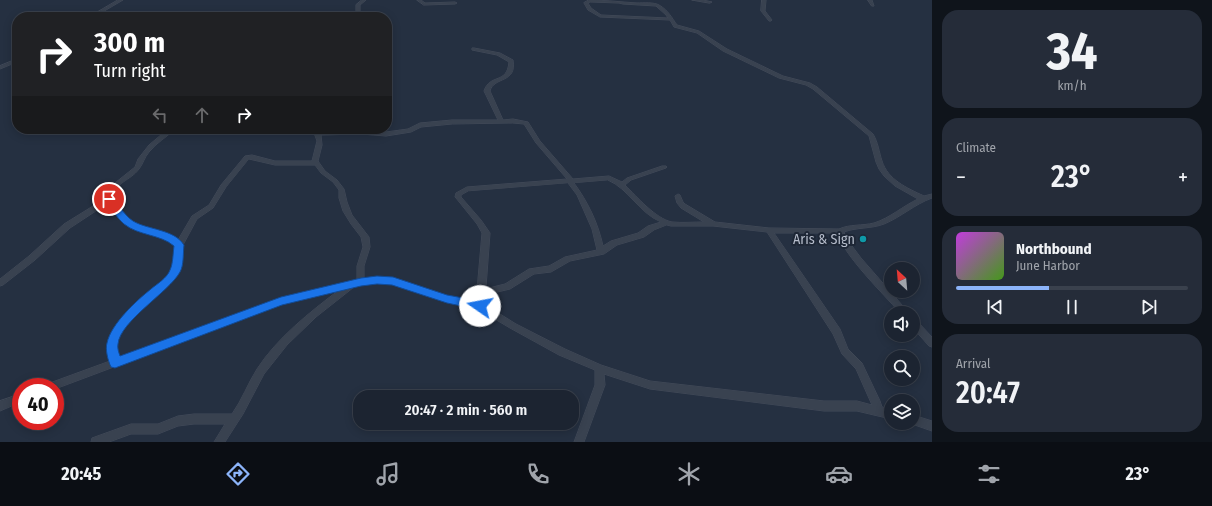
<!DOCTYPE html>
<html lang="en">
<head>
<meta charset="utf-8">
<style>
	:root { --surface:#1c2431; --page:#252c39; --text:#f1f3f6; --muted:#a0a4ab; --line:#3a414d; --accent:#8cb4fa }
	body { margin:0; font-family:"Fira Sans Condensed",sans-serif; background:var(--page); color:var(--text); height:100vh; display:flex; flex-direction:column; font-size:15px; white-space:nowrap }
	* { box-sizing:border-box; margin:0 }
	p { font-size:13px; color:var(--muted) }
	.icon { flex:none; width:22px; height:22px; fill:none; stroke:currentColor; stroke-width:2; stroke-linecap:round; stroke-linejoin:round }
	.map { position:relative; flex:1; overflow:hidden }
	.panel { display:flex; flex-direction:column; gap:10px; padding:10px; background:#0f141b; width:280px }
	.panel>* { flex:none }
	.banner { position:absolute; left:12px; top:12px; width:380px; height:122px; border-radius:16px; box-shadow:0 2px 10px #0003,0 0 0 1px var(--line); background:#202124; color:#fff; overflow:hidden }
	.needle { width:26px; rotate:334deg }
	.controls { position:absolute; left:884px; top:262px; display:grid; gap:8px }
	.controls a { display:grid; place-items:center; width:36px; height:36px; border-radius:50%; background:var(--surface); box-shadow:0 2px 10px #0003,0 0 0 1px var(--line); font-size:20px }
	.speed { position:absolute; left:12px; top:378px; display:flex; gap:8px; font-size:20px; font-weight:700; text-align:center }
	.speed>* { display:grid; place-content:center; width:52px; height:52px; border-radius:50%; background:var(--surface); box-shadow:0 2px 10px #0003,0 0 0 1px var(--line); line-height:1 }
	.speed .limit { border:6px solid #d22; background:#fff; color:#111 }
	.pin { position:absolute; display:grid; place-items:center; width:34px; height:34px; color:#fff; margin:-17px; border:2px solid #fff; border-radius:50%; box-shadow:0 1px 4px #0007 }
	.me { position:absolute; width:44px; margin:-22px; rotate:282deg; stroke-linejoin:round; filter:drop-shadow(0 0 3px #0008) }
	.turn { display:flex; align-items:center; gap:14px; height:84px; padding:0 16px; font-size:18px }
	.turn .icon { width:52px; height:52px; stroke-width:2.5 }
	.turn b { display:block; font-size:28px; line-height:34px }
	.lanes { display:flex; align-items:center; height:38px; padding:0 16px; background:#0003; justify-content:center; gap:20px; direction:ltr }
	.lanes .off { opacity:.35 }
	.big { font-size:30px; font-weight:600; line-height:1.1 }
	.panel .widget { flex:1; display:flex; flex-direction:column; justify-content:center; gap:6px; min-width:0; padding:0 14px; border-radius:16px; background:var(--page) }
	.panel .dial { align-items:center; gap:0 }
	.dial b { font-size:52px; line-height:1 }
	.song { display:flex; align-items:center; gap:12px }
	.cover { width:48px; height:48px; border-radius:6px; background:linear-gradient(135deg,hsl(290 70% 55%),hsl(100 70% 35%)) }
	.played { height:4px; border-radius:2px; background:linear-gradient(90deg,var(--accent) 40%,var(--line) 40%) }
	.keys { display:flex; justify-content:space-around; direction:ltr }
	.heat { display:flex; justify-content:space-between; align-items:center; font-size:22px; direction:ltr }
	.trip { position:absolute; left:353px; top:390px; width:226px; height:40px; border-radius:16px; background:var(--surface); box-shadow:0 2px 10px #0003,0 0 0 1px var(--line); font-weight:600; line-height:40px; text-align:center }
	.dock { display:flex; height:64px; justify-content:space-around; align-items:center; background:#0b0e14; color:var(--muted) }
	.dock .icon { width:28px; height:28px }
	.dock .current { color:var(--accent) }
	.dock b { font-size:18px; color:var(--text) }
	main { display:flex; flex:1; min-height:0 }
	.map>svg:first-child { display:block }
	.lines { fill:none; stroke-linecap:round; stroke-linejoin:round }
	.minor-casing { stroke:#434b5a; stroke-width:1 }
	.minor { fill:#394250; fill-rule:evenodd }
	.route { fill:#1a73e8; stroke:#114b97 }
	.culture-dot { fill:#0f9aa8; stroke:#1e2736; stroke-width:1.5 }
	.labels { text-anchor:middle; stroke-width:4; stroke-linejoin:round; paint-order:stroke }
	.poi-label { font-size:14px; fill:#b6bdcb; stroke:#1e2736; text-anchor:end }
</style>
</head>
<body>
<main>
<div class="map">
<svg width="932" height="442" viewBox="0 0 932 442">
	<rect width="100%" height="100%" fill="#253041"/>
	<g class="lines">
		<defs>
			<path id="minor" d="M118 0H123L94 17H89Z
				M362 0H366L360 5V17H356V5Z
				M417 0H421L425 3 455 2 457 3 455 4 424 5Z
				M589 0C606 0 620 2 637 3 643 3 654 2 659 5 668 10 672 18 677 25L699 31 727 49 783 76 810 83 817 87 873 134C878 142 879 152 882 161 888 180 907 188 924 196L932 194V198C915 204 901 217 884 224 871 229 857 227 844 232L846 238 861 258 909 313H900C882 292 846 258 837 233H774L840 329 848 349 862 363 880 401 882 407 891 409V419L857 411H824L650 389 604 374 605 385 584 442H574L595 385V370L559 355 510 328 478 309 447 302 393 284 377 283 361 285 354 287 316 317 287 345 264 374 243 414 225 442H214L225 424H194L178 426 158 434H131L109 442H91L92 438 131 424H158L178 416 194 414H232C242 400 248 383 257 369 277 338 310 312 339 290L282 304 55 389V387H45L47 384 110 361 108 344 112 333 120 322 145 295 168 276 172 270 175 246C162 231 139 234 124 222 117 217 113 209 108 203L70 228 35 260 3 285 0 286V279L29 256 64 224 106 198 110 187 135 167 138 159 149 145 168 129H175C167 137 156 143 149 152 144 158 143 164 139 169 130 181 116 181 112 199 118 205 122 214 128 219 143 230 163 230 178 240L192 216 209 205 221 185 245 156 252 155 275 161H312L317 141 313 130 314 129H318L320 131 361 130 386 132 408 129 420 123 452 120H498L484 91C490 73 507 85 509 62L497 55 472 50V48H474L500 53 513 60C517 84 494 76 490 91L503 120 513 119 528 122 540 141 573 179 609 176 622 182 627 178 662 166H666L667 167 666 168 631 180 625 185C637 197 656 219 672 222 682 223 694 222 704 222L681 208 677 203 675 196 678 194 680 195 683 202 685 204 715 222 769 228 839 229C850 224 862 226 874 223 890 218 903 206 918 199L895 186 884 176 879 169 876 162 869 136 813 89 806 85 779 78 723 51 697 33 674 27 670 20 600 17 588 10 584 3ZM591 2 619 3 623 4 656 6 666 15 668 18 601 15 591 8 588 3ZM513 123 524 124 536 143 567 179 467 187 456 193 455 197 456 198 477 224 482 233 476 302 447 296 393 278 377 277 364 279V266L370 247 369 237 352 215 347 202 344 189 337 180 325 171 318 161 322 145 321 135 361 134 386 136 411 132 421 127 452 124ZM249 159 275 165H315L321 173 333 182 339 190V198L343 211 351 224 361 237 363 247 357 266V280L278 299 119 357 116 344 119 337 126 326 151 299 174 280 180 270 183 245 197 219 213 208 226 187ZM608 180C629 189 639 213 661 222L648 226 638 233 611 241 603 246C598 223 588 202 574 183ZM568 183 577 195 592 229 597 250 565 257 549 266 529 269 505 284 489 288 486 287 490 233 481 220 461 197V195L468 191ZM667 225 671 226H713L767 232 833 334 842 354 856 369 872 405 857 401H824L650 381 601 365 565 349 516 324 484 304 485 294H489L510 289 534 274 551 272 570 261 604 254 617 245 644 237 654 230Z
				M692 0H703L712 2 710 3Z
				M762 0H766L765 11 772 20 771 21H769L761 11Z
				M868 0H872L874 6H872Z
				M17 59V62L0 69V66Z
				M913 319 916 320 932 337V347L929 346 913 328Z
				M21 394V402L0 411V401Z
				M913 415 932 421V431L909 423H913Z"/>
		</defs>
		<use href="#minor" class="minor-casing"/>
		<use href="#minor" class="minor"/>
	</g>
	<path class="route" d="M109 196 112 197C118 204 125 216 133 221 148 230 174 229 184 245 183 253 184 265 180 272 169 292 120 321 118 344 117 348 119 353 120 356L281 297 361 278 377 276 393 277 447 295 480 301 484 303 486 306 484 309 480 310 447 303 392 285 377 284 361 286 282 305 115 368 111 367C108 361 105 349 107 343 111 324 136 301 151 289 157 284 167 278 170 270 173 264 173 253 174 246 160 234 139 236 124 224 117 218 110 207 105 199Z"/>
	<circle class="culture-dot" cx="863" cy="239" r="4"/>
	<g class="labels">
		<g class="poi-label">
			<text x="855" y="244">Aris &amp; Sign</text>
		</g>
	</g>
</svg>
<div class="controls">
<a><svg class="needle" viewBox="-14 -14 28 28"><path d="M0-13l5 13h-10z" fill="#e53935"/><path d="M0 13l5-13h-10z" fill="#a0a4ab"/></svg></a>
<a><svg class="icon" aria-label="sound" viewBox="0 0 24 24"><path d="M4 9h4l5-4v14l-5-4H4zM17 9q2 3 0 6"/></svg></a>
<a><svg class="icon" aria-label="search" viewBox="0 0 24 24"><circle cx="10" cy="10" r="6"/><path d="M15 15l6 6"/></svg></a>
<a><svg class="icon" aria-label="layers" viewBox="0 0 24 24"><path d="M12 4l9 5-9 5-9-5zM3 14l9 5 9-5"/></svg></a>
</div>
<div class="speed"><div class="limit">40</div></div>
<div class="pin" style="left:109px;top:199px;background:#d93025"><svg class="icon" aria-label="arrive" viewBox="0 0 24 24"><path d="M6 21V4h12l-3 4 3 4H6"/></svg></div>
<svg class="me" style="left:480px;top:306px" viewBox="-20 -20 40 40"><circle r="19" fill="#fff"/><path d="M0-13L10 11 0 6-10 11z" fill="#1a73e8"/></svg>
<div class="trip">20:47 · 2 min · 560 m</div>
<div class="banner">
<div class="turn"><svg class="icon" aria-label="right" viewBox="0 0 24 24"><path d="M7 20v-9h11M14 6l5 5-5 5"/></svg><div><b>300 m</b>Turn right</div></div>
<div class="lanes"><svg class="icon off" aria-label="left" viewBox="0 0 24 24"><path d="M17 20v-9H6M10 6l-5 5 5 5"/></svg><svg class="icon off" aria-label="ahead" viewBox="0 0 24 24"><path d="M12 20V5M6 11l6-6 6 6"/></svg><svg class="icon" aria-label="right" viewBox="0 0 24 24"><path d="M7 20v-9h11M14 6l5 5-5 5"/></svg></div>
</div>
</div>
<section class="panel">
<div class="widget dial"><b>34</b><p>km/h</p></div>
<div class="widget"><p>Climate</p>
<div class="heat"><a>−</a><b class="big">23°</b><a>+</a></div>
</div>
<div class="widget">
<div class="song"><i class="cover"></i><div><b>Northbound</b><p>June Harbor</p></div></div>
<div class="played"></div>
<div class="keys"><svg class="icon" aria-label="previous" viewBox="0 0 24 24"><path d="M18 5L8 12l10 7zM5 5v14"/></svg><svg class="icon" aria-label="pause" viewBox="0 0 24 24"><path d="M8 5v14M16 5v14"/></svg><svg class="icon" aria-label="next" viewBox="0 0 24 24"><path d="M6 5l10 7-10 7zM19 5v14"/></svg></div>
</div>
<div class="widget"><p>Arrival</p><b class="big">20:47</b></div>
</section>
</main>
<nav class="dock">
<b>20:45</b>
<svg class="icon current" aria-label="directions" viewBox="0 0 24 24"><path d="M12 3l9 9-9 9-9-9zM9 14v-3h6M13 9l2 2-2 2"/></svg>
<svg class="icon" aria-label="music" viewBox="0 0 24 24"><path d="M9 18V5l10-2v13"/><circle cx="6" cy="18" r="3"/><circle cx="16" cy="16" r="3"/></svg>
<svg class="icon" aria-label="phone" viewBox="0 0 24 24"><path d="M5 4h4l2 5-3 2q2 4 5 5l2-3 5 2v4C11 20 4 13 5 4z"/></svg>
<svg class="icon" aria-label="climate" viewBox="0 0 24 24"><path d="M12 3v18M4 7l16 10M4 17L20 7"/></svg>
<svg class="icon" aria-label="car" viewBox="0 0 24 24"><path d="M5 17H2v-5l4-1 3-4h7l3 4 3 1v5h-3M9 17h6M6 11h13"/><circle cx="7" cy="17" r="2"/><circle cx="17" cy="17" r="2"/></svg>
<svg class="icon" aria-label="filters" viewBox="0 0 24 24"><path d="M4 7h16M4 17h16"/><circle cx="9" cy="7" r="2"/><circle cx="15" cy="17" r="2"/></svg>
<b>23°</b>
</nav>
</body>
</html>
